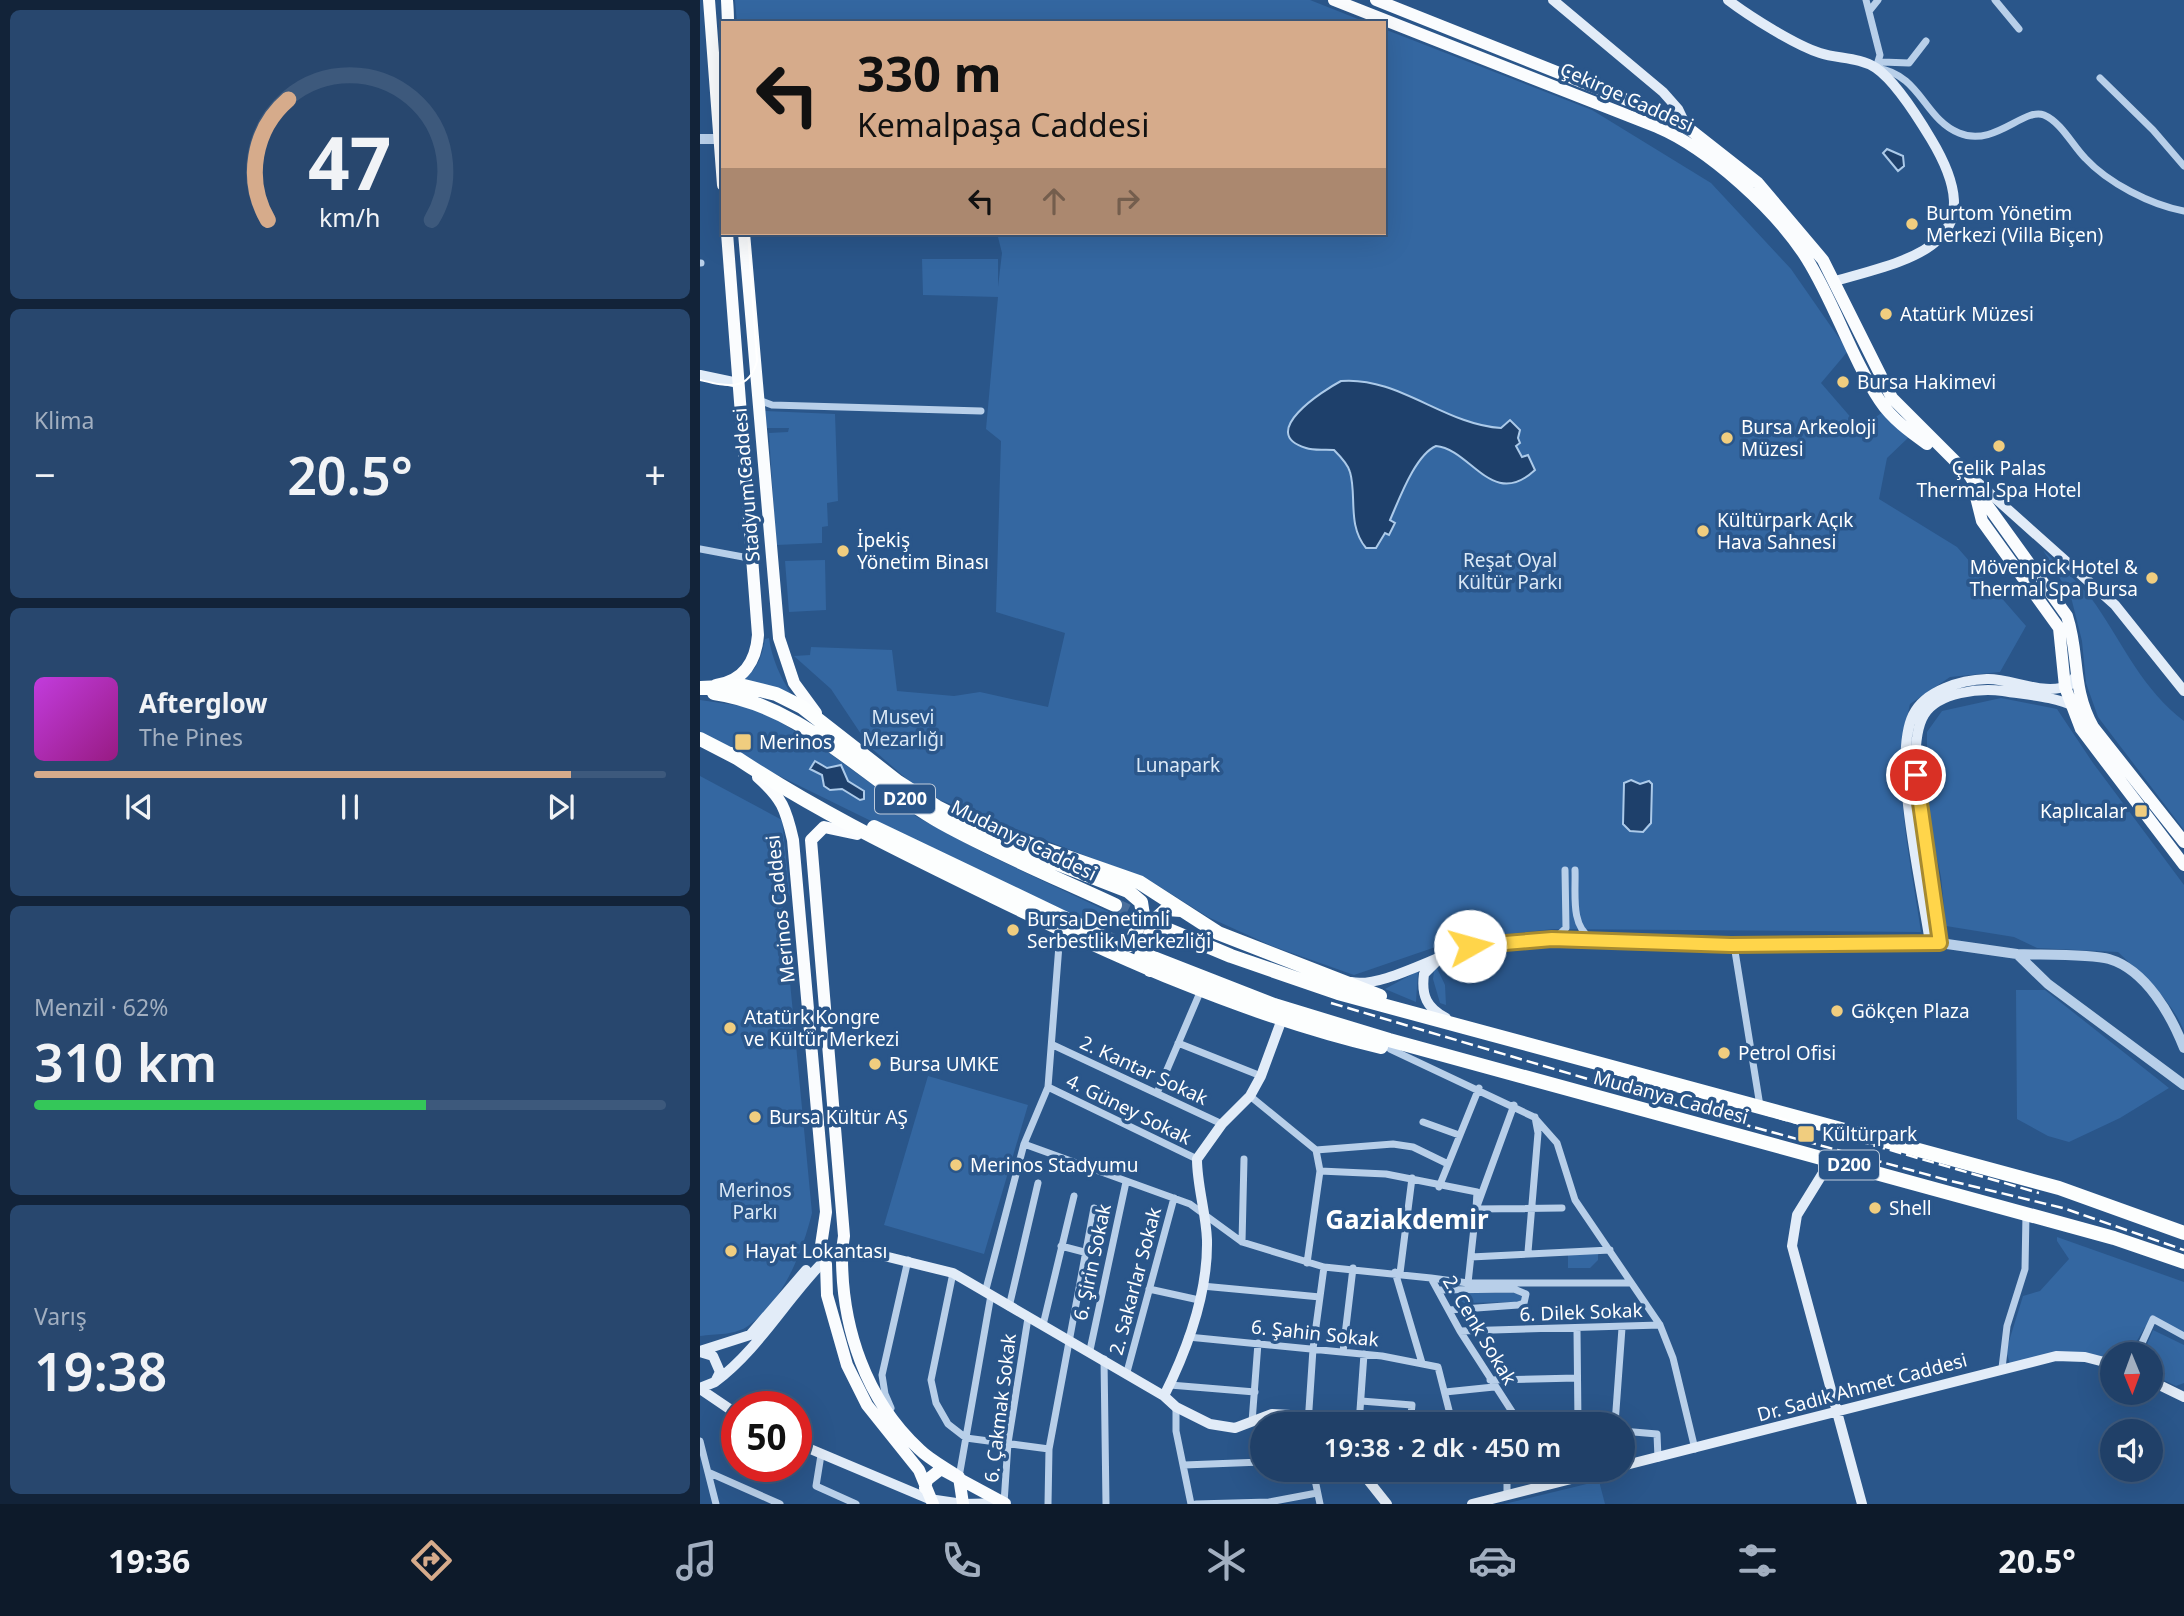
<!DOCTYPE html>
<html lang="tr">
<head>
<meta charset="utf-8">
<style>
	:root { --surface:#204068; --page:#28476e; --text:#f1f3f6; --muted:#a2afc0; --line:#3d597c; --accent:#d6ab8b }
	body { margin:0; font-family:"Noto Sans",sans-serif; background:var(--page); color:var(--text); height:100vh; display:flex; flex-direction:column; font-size:26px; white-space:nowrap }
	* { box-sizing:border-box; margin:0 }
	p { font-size:23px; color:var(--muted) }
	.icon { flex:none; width:38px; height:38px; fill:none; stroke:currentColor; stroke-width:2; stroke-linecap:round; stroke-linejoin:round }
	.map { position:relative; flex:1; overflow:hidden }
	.details { display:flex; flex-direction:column; gap:10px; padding:10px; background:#122339; width:700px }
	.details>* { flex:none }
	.top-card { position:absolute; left:21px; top:21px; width:665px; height:214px; border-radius:0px; box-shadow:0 7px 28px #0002,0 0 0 2px var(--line); background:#d6ab8b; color:#111; overflow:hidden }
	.needle { width:46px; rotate:179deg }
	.fabs { position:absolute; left:1400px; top:1342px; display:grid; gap:14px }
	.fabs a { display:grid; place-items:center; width:63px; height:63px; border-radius:50%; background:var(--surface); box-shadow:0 7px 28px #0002,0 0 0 2px var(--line); font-size:35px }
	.speed { position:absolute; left:21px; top:1391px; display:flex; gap:14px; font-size:35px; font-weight:700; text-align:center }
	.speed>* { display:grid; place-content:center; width:91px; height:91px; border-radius:50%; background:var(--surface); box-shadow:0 7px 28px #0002,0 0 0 2px var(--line); line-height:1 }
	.speed .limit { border:10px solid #d22; background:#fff; color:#111 }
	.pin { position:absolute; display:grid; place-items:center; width:60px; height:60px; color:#fff; margin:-30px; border:4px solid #fff; border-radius:50%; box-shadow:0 2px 7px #0007 }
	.me { position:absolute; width:77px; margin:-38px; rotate:83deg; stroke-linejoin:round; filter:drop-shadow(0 0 5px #0008) }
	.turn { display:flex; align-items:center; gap:24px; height:147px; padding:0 21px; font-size:32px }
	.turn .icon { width:91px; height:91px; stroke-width:2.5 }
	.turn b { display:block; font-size:49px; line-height:60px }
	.lanes { display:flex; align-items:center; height:66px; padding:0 21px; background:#0003; justify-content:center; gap:35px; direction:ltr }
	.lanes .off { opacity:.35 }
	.big { font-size:52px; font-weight:600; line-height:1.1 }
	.details .card { flex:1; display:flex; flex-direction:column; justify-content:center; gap:10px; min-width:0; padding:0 24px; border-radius:10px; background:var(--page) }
	.details .dial { align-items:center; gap:0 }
	.dial svg { height:182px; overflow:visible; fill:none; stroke:var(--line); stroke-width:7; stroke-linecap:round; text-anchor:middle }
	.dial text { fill:var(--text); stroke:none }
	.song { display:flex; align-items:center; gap:21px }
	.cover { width:84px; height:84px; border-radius:10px; background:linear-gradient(135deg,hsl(290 70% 55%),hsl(310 70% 35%)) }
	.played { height:7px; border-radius:4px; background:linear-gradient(90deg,var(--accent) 85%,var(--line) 85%) }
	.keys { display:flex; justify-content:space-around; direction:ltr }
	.heat { display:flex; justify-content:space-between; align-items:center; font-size:38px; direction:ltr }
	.charge { height:10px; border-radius:5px; background:linear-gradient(90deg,#34c759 62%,var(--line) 0) }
	.trip { position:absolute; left:550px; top:1412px; width:385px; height:70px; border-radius:35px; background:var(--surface); box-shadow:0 7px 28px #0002,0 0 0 2px var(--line); font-weight:600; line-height:70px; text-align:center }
	.tabs { display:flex; height:112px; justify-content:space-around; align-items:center; background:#0d1a2a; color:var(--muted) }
	.tabs .icon { width:49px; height:49px }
	.tabs .on { color:var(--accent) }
	.tabs b { font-size:32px; color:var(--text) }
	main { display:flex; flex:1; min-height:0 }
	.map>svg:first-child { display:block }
	.green { fill:#3467a1 }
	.water { fill:#1e406b; stroke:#accae9; stroke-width:2 }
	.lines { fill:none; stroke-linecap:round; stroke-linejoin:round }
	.trunk-tunnel { stroke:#4a6f9c; stroke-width:14; stroke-dasharray:14 7; stroke-linecap:butt }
	.minor { stroke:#b8cfe9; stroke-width:7 }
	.tertiary { stroke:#b8cfe9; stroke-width:10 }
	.secondary { stroke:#e2ecf8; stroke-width:10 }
	.primary { stroke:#fafcfe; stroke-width:12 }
	.trunk { stroke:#fcfefe; stroke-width:14 }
	.tram { stroke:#fff; stroke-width:2 }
	.rail { stroke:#fff; stroke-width:2.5; stroke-dasharray:12 5; stroke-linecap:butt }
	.route-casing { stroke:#a68a30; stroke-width:18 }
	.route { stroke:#ffd54a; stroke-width:12 }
	.poi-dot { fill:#f0cd7f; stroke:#2a568a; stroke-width:2.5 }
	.labels { text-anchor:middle; stroke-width:7; stroke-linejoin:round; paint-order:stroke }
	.shield { fill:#2a568a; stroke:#bfccdc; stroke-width:2 }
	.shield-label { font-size:18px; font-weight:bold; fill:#fff }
	.street-label { font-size:19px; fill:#fff; stroke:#2a568a }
	.poi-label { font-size:19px; fill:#fff; stroke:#2a568a; text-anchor:start }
	.park-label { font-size:19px; fill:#dbe9f7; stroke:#2a568a }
	.district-label { font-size:26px; font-weight:bold; fill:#fff; stroke:#2a568a }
</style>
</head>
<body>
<main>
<section class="details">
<div class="card dial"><svg viewBox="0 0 100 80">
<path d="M14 69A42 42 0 1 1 86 69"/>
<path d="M14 69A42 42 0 0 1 23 16" stroke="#d6ab8b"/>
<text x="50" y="56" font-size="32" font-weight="700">47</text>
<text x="50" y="72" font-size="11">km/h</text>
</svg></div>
<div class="card"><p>Klima</p>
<div class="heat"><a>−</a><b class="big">20.5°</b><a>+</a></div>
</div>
<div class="card">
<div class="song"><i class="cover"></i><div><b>Afterglow</b><p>The Pines</p></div></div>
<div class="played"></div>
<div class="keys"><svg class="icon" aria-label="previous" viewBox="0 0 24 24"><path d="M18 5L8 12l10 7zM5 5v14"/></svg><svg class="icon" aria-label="pause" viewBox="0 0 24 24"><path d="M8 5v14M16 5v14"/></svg><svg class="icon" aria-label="next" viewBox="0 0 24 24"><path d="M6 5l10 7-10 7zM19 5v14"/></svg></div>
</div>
<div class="card"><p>Menzil · 62%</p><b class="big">310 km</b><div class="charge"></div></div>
<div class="card"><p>Varış</p><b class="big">19:38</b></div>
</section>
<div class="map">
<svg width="1484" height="1504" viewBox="0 0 1484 1504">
	<rect width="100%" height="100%" fill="#2a568a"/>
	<path class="green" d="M35 0H610L668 23H37Z
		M684 29 892 110 1011 183 1091 269 1148 351 1121 383 1160 428 1183 412 1209 437 1187 458 1179 499 1257 547 1326 626 1300 672 1250 677 1210 704C1190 779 1210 856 1221 932L853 929 756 940 654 975 572 946 508 917 449 880 240 800 210 782 169 746 131 689 94 656 110 655 111 647 192 650 197 691 254 696 280 692 348 707 365 633 296 612 301 441 286 429 298 297 223 295 222 259H298V287L302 253 297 233H684Z
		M65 411 135 414 138 501 127 503 128 526 122 527V543L76 545 69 433 88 432 89 428H67Z
		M1343 550C1360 567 1382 584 1396 605 1424 646 1443 690 1484 721V830L1398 717 1386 683 1382 641 1371 597Z
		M125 560 126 610 89 612 85 561Z
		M69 638C73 667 88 691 105 713L64 694 31 686C54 675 61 663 65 639Z
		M1301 698 1357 709 1393 763 1484 885V1031C1472 1000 1442 975 1418 952L1337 948 1314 937 1246 926 1241 877 1227 811V732L1242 711Z
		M0 700 42 706 69 715 125 750 217 817 286 854 409 912 402 928 214 842 0 737Z
		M0 776 82 820 90 896 82 898 112 1213C102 1253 84 1300 48 1326 36 1335 15 1334 0 1336Z
		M735 964 745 985 746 1005 740 1003 733 979Z
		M718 971 716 1002 685 989Z
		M1316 990H1345L1469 1088 1420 1118 1369 1142 1348 1136 1317 1119Z
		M228 1076 328 1105 284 1254 184 1225Z
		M1357 1237 1484 1282V1333L1462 1321 1445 1327 1429 1354H1412V1358L1377 1352 1310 1364 1306 1351 1323 1296 1340 1291 1369 1259 1357 1241Z
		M868 1252 898 1254V1260L890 1268H868Z
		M763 1293H816L824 1298 819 1302 764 1303 758 1299Z
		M1453 1330 1484 1345V1383L1476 1386 1451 1374V1354H1443Z
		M899 1481 905 1504H804Z"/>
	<path class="water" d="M1187 149 1203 156 1204 166 1198 171 1183 153Z
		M641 381C698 376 745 425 801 428L810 420 820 430 818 438 820 443 816 446 822 457 828 455 835 470C792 510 771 449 736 446 715 455 699 500 690 520L695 523 689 535 685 533 676 548H666C647 525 657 496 650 472 648 464 640 456 634 450 625 449 614 451 606 448 556 433 624 390 641 381Z
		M115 761 127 768 141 765 148 781 164 791V799L160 800 142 789 130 790 124 786 122 775 110 769Z
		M931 780 940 784 949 781 952 784 951 823 943 832 930 831 923 824 924 783Z"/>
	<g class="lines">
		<path class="trunk-tunnel" d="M415 905 453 923
			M400 935 451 957"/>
		<path class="minor" d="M1166 0 1180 55 1176 68
			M1295 0 1319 29
			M1170 10 1178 0
			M1177 67 1182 62 1209 63 1226 41
			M1177 68C1221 75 1224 119 1259 133 1294 148 1324 107 1344 115 1361 122 1373 146 1385 158 1408 183 1451 205 1484 211
			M1400 78 1453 130 1484 166
			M0 263H1
			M59 400 72 405 281 411
			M0 549 54 559
			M875 870C876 892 870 926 891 938
			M855 938 866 928 865 870
			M1034 945 1060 1106
			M478 1043 561 1076
			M353 1045 522 1124
			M690 1049 834 1117 857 1143 875 1200 960 1325 973 1358 995 1449
			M348 1087 497 1159
			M457 1093 501 990
			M550 1096 616 1150 620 1171 607 1263
			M723 1122 759 1135
			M324 1144 490 1204 542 1242 624 1267 731 1278 760 1331 820 1424
			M616 1150 693 1144 713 1147 748 1164
			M620 1171 686 1174 777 1192 776 1209 862 1208
			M739 1187 779 1088
			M542 1242 544 1159
			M361 1246 384 1252
			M828 1252 838 1133 835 1117
			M771 1257 910 1250
			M695 1272 722 1363
			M253 1273 231 1380 236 1403 248 1424 266 1438 349 1449
			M700 1273 712 1178
			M731 1278 768 1283H930
			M768 1283 776 1209 814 1105
			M502 1286 620 1297
			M286 1289 324 1144 348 1087 359 945 364 931
			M449 1289 499 1300
			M738 1290 814 1289 826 1294 824 1303 818 1305 749 1310
			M309 1307 338 1183
			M343 1325 374 1196
			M877 1330 878 1424
			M760 1331 960 1325
			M488 1337 682 1356 738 1367 752 1422 815 1417
			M390 1350 426 1182
			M643 1352 653 1268
			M1437 1354 1453 1319 1484 1336
			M404 1359 406 1504
			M1302 1368 1307 1326 1325 1269 1326 1214
			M427 1372 474 1198
			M790 1380 877 1378
			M470 1385 555 1392
			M745 1392 794 1387
			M661 1401 712 1405 710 1424
			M476 1407V1431L491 1504
			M191 1408 185 1394 182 1375 208 1260
			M552 1422 558 1343
			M608 1424 613 1349 624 1267
			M659 1424 664 1354
			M846 1424 878 1421
			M915 1424 922 1328
			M922 1431 957 1434 958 1458
			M0 1441 16 1504
			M121 1455 116 1486 156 1504
			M484 1465 562 1462
			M613 1470 620 1504
			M803 1470 807 1472V1495
			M845 1470 850 1483
			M10 1473 80 1504
			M259 1477 291 1295
			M304 1503 308 1443 328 1318
			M348 1504 349 1449 394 1208
			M496 1504 569 1502 617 1493"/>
		<path class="tertiary" d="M0 139H18
			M1240 943 1317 954 1348 984 1484 1085
			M1317 954C1338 955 1392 954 1409 959 1446 970 1471 1015 1484 1048"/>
		<path class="secondary" d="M853 0 963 92 978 109 988 130
			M1028 0C1049 16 1095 45 1120 53 1138 59 1159 57 1176 68 1195 81 1219 119 1231 139 1293 242 1219 258 1135 281
			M0 375 38 383
			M1275 480 1415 605 1484 691
			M1230 943C1223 891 1191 760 1213 715 1225 690 1261 680 1287 679 1312 678 1347 698 1371 684L1376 675
			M738 960 724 974C721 996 727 1008 746 1018
			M651 982C684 989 744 950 782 943 852 931 935 942 1006 944 1084 946 1162 943 1240 943 1233 893 1200 755 1224 715 1238 692 1280 688 1303 691 1327 695 1354 696 1376 707
			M582 1019 561 1076 550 1096 522 1124 497 1159C497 1186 506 1212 507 1240 508 1292 487 1350 464 1396L476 1407 510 1424 535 1428 572 1414 609 1416 617 1424
			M1131 1160 1097 1215 1092 1246 1162 1504
			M143 1253 164 1251 253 1273 464 1396
			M0 1351 50 1335 106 1270
			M1451 1381 1484 1397
			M15 1382C59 1349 85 1301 123 1262
			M0 1388 15 1382 20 1372 13 1356 0 1352
			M0 1389 37 1414
			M96 1443 229 1499 263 1504 306 1503
			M922 1466 1356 1356 1385 1357 1412 1364
			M660 1470 687 1504
			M772 1504 907 1470"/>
		<path class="primary" d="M9 0 23 185
			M27 0 28 23
			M634 0 957 127C1009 149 1077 211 1107 259 1135 304 1151 357 1180 401 1192 419 1210 432 1227 444
			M676 0 947 108 988 128 1058 183 1123 260 1192 398 1270 476 1285 502 1367 616C1380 656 1371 687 1393 727L1484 842
			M44 233 79 638 94 683 116 713
			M1275 493 1282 521 1359 628 1365 687 1381 729 1484 865
			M16 685C44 681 56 661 58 635L27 233
			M58 777C82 798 86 809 93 840L126 1212 120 1252
			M142 1250 144 1236 111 840 124 827 157 834
			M142 1257C142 1328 166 1400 219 1449 230 1460 246 1468 259 1477L263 1504
			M126 1264 127 1295 147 1365 167 1405 219 1470 233 1504
			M225 1488 227 1480 241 1469 304 1503"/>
		<path class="trunk" d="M0 688 44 686 76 694 102 707 198 782 237 807 325 851 428 891 441 902 443 915 430 945 409 950
			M14 693C105 706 165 780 242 823 298 854 357 878 415 905
			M0 739 37 758
			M31 754C114 810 202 852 292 896 417 957 545 1015 681 1047
			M174 827 400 935
			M322 841 439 882 518 933 680 996
			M464 928 531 956 638 993 1359 1188 1484 1233
			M451 957 574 1005 689 1040 1414 1238 1484 1262
			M450 970 441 956 457 918 467 909 481 910"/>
		<path class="tram" d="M32 0 33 23
			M0 380C25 386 49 393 57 361L48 233"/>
		<path class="rail" d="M631 1003 1013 1116 1247 1180 1363 1208 1484 1250
			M927 1080 1017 1100 1339 1193"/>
	</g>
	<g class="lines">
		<defs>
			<path id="route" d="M770 946 852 939 1031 945 1240 943 1216 775"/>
		</defs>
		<use href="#route" class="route-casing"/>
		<use href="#route" class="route"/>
	</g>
	<g class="poi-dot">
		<circle cx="1212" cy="224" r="7"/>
		<circle cx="1186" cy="314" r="7"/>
		<circle cx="1143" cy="382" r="7"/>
		<circle cx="1027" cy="438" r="7"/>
		<circle cx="1299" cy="446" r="7"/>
		<circle cx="1003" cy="531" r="7"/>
		<circle cx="143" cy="551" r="7"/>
		<circle cx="1452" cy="578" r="7"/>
		<rect x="34" y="733" width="18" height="18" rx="3.5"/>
		<rect x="1434" y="804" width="14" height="14" rx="3.5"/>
		<circle cx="313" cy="930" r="7"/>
		<circle cx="1137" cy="1011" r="7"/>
		<circle cx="30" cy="1028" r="7"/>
		<circle cx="1024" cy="1053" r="7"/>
		<circle cx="175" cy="1064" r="7"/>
		<circle cx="55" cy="1117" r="7"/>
		<rect x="1097" y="1125" width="18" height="18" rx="3.5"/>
		<circle cx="256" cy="1165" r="7"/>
		<circle cx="1175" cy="1208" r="7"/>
		<circle cx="31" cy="1251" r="7"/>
	</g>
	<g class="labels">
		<g class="shield">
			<rect x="175" y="784.5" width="60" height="29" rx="5"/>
			<rect x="1119" y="1150.5" width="60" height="29" rx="5"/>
		</g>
		<g class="shield-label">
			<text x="205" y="805">D200</text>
			<text x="1149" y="1171">D200</text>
		</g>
		<g class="street-label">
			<text transform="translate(927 97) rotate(24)" y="7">Çekirge Caddesi</text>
			<text transform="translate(46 485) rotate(-95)" y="7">Stadyum Caddesi</text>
			<text transform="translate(324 840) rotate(26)" y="7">Mudanya Caddesi</text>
			<text transform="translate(80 909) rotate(-96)" y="7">Merinos Caddesi</text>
			<text transform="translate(444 1070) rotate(25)" y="7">2. Kantar Sokak</text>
			<text transform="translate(971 1097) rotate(15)" y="7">Mudanya Caddesi</text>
			<text transform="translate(429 1109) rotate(26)" y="7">4. Güney Sokak</text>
			<text transform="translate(392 1262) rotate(-78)" y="7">6. Şirin Sokak</text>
			<text transform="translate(435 1281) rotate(-75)" y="7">2. Sakarlar Sokak</text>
			<text transform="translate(881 1312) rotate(-2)" y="7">6. Dilek Sokak</text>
			<text transform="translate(780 1330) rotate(59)" y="7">2. Cenk Sokak</text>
			<text transform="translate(615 1333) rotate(6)" y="7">6. Şahin Sokak</text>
			<text transform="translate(1162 1387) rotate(-15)" y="7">Dr. Sadık Ahmet Caddesi</text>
			<text transform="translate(300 1408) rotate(-83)" y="7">6. Çakmak Sokak</text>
		</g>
		<g class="poi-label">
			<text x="1226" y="220">Burtom Yönetim<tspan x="1226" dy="22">Merkezi (Villa Biçen)</tspan></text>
			<text x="1200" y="321">Atatürk Müzesi</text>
			<text x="1157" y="389">Bursa Hakimevi</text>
			<text x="1041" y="434">Bursa Arkeoloji<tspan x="1041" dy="22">Müzesi</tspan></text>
			<text x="1299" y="475" text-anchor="middle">Çelik Palas<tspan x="1299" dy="22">Thermal Spa Hotel</tspan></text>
			<text x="1017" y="527">Kültürpark Açık<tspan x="1017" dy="22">Hava Sahnesi</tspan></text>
			<text x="157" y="547">İpekiş<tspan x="157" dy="22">Yönetim Binası</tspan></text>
			<text x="1438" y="574" text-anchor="end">Mövenpick Hotel &amp;<tspan x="1438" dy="22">Thermal Spa Bursa</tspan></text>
			<text x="59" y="749">Merinos</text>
			<text x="1427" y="818" text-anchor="end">Kaplıcalar</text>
			<text x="327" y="926">Bursa Denetimli<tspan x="327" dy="22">Serbestlik Merkezliği</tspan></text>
			<text x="1151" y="1018">Gökçen Plaza</text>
			<text x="44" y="1024">Atatürk Kongre<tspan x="44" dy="22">ve Kültür Merkezi</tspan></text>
			<text x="1038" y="1060">Petrol Ofisi</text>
			<text x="189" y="1071">Bursa UMKE</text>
			<text x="69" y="1124">Bursa Kültür AŞ</text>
			<text x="1122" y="1141">Kültürpark</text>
			<text x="270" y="1172">Merinos Stadyumu</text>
			<text x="1189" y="1215">Shell</text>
			<text x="45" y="1258">Hayat Lokantası</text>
		</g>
		<g class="park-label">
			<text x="810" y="567">Reşat Oyal<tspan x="810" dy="22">Kültür Parkı</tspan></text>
			<text x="203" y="724">Musevi<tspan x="203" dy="22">Mezarlığı</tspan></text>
			<text x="478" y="772">Lunapark</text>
			<text x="55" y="1197">Merinos<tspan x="55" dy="22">Parkı</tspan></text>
		</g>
		<g class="district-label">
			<text x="707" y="1229">Gaziakdemir</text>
		</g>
	</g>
</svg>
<div class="fabs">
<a><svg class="needle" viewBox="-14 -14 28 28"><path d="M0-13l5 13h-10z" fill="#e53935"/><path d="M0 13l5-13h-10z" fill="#a2afc0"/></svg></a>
<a><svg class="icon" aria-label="sound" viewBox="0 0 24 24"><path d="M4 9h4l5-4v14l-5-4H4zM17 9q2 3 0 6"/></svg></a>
</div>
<div class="speed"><div class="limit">50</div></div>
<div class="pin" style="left:1216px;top:775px;background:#d93025"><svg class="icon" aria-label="arrive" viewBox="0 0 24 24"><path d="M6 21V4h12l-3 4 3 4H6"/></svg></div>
<svg class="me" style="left:770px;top:946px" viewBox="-20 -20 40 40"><circle r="19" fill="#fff"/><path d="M0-13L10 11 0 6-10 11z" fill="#ffd54a"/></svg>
<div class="trip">19:38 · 2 dk · 450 m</div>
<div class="top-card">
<div class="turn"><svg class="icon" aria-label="left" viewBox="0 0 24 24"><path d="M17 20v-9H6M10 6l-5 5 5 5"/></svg><div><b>330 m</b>Kemalpaşa Caddesi</div></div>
<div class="lanes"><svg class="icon" aria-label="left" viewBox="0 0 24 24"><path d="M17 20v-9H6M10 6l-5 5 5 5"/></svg><svg class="icon off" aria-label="ahead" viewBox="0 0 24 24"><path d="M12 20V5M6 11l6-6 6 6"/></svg><svg class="icon off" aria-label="right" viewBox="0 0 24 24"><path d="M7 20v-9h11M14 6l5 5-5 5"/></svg></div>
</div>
</div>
</main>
<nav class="tabs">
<b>19:36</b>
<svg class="icon on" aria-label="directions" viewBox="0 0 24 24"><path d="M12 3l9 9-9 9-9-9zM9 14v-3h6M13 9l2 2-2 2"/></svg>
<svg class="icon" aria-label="music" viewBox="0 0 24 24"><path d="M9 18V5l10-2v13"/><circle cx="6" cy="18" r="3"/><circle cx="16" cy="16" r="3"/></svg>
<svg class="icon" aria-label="phone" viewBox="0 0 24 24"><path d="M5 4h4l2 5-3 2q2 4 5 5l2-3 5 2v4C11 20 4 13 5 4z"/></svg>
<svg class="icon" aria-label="climate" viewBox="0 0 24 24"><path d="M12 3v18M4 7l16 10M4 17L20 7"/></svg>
<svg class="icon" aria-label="car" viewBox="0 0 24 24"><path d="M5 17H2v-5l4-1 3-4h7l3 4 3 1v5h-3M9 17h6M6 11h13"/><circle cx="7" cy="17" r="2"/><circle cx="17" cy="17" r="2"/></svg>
<svg class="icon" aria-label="filters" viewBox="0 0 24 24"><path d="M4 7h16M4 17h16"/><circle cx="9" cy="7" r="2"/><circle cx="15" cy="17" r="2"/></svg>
<b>20.5°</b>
</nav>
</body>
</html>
